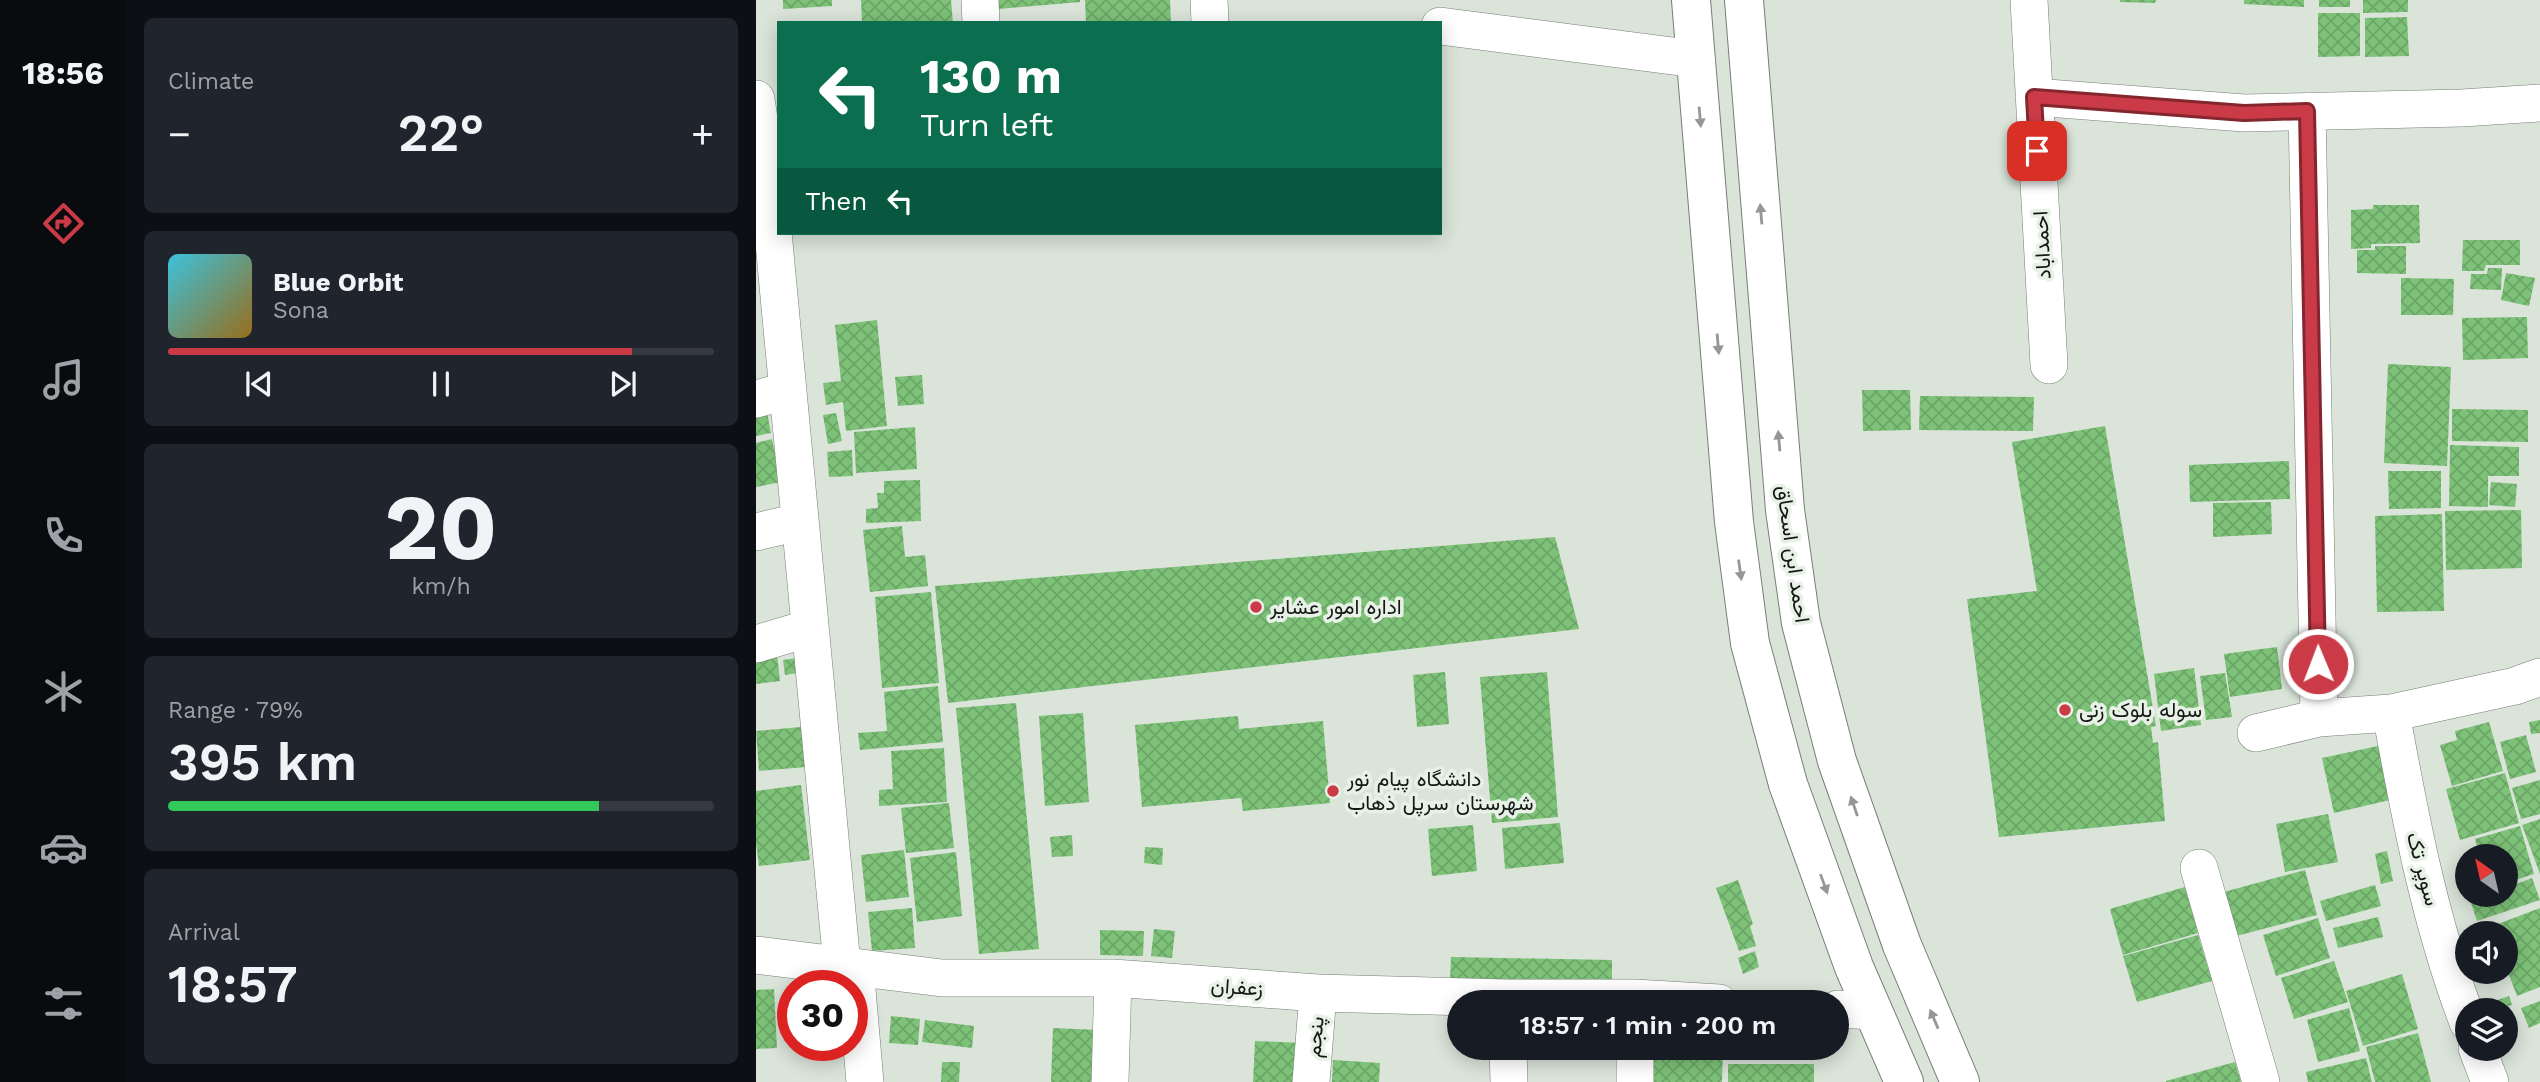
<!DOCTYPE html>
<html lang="en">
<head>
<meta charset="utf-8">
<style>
	:root { --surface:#171b24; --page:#20242c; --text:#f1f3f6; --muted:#9ea1a6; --line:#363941; --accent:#cb3b47 }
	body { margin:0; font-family:"Work Sans",Vazirmatn,sans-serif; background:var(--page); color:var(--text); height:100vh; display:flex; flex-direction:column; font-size:26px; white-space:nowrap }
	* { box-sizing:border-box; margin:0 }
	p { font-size:23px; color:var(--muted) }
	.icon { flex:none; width:38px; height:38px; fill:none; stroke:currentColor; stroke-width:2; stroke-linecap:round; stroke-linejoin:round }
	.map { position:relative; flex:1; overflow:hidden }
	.details { display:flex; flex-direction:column; gap:18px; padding:18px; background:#0d0f14; width:630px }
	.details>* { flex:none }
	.banner { position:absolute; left:21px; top:21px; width:665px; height:214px; border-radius:0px; box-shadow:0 4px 18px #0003; background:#0b6e4f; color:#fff; overflow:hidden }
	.needle { width:46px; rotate:326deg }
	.controls { position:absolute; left:1699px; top:844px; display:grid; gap:14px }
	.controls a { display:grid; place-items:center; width:63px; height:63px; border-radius:50%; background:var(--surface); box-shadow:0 4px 18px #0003; font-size:35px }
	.speed { position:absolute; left:21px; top:970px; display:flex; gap:14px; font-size:35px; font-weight:700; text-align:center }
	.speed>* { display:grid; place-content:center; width:91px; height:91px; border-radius:50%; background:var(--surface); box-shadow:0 4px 18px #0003; line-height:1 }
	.speed .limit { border:10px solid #d22; background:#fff; color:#111 }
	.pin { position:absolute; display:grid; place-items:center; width:60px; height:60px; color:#fff; margin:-30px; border-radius:14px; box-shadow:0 4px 10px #0006 }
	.me { position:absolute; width:77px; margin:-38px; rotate:359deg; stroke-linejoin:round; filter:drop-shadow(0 0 5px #0008) }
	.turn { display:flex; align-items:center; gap:24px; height:147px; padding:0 28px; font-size:32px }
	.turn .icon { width:91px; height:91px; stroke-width:2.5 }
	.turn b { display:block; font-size:49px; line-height:60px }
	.then { display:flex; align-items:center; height:66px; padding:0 28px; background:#0003; gap:14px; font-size:26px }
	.big { font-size:52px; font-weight:600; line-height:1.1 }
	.details .card { flex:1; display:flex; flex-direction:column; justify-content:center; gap:10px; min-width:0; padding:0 24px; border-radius:10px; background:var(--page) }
	.details .dial { align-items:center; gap:0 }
	.dial b { font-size:91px; line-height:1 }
	.song { display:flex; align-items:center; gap:21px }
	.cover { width:84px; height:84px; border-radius:10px; background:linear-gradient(135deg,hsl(190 70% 55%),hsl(40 70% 35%)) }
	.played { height:7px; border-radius:4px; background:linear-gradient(90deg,var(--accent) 85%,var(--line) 85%) }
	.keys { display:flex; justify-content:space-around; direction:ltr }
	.heat { display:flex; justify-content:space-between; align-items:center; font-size:38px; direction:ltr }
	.charge { height:10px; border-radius:5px; background:linear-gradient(90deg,#34c759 79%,var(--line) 0) }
	.trip { position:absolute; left:691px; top:990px; width:402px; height:70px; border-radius:35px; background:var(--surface); box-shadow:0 4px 18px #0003; font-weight:600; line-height:70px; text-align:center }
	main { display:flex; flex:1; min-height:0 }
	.tabs { display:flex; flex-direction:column; width:126px; justify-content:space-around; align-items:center; background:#090b0e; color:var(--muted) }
	.tabs .icon { width:49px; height:49px }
	.tabs .active { color:var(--accent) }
	.tabs b { font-size:32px; color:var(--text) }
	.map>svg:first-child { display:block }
	.building { fill:url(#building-cross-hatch) }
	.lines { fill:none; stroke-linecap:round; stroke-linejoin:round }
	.minor-casing { stroke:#767f75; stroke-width:38 }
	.major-casing { stroke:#767f75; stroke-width:40 }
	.minor { stroke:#fff; stroke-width:37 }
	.major { stroke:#fff; stroke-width:38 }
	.oneway { fill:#969795 }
	.route-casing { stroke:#84262e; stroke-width:18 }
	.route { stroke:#cb3b47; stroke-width:12 }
	.poi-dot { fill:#cb3b47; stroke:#e7f1e6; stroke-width:2.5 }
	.labels { text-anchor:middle; stroke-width:7; stroke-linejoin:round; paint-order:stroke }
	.street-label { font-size:21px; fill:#151814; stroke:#e7f1e6 }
	.poi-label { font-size:21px; fill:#151814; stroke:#e7f1e6; text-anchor:start }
</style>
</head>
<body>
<main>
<nav class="tabs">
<b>18:56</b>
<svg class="icon active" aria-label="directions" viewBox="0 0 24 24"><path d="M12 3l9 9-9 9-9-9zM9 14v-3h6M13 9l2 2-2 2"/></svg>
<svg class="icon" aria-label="music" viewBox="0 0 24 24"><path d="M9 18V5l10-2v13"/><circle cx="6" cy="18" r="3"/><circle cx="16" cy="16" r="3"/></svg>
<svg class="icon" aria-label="phone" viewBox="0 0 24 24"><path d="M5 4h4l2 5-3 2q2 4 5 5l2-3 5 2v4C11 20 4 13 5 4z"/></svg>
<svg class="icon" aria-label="climate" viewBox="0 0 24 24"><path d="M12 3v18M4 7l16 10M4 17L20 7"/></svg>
<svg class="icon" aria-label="car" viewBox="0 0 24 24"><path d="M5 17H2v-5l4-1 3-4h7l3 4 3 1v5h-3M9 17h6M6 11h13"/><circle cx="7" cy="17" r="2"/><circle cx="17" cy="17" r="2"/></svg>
<svg class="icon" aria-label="filters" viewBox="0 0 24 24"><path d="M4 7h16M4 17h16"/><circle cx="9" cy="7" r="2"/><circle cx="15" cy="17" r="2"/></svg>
</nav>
<section class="details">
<div class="card"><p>Climate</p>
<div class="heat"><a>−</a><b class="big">22°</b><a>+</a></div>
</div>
<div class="card">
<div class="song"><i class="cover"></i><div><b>Blue Orbit</b><p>Sona</p></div></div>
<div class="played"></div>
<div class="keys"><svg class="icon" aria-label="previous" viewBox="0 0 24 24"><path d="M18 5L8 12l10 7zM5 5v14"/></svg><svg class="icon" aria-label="pause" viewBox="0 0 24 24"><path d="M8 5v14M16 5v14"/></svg><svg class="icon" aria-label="next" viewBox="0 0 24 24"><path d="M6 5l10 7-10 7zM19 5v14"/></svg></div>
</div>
<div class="card dial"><b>20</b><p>km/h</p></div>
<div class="card"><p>Range · 79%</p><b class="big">395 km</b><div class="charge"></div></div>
<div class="card"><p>Arrival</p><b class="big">18:57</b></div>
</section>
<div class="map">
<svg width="1784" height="1082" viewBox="0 0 1784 1082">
	<defs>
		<pattern id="building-cross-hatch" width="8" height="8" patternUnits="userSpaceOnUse" patternTransform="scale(1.75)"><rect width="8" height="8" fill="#7dc278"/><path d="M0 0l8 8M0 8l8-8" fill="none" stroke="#6ba667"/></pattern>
	</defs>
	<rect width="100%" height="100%" fill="#dae4d9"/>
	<path class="building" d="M27 0H76V6L27 9Z
		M105 0H195L197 23H106Z
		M241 0H324V2L242 9Z
		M329 0H414L415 23H330Z
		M1364 0H1400L1399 3 1364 2Z
		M1488 0H1548V7L1488 4Z
		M1563 0H1594V7H1563Z
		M1607 0H1652V12L1607 13Z
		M1562 13H1604V56L1562 57Z
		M1651 17 1653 56 1609 57V18Z
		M1617 205H1663L1664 243 1615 244V248L1595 249V210L1617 209Z
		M1707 240H1764V265H1730L1728 271H1706Z
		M1619 246H1650V274L1601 273V250H1619Z
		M1732 268H1746L1745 290 1714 289 1715 274H1731Z
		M1750 273 1779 278 1773 306 1745 300Z
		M1645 278 1698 279 1697 315H1645Z
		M1771 317 1772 358 1707 360 1706 318Z
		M121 320 131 426 90 431 87 402 70 405 67 383 85 381 79 325Z
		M1632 364 1695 367 1691 466 1628 463Z
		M166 375 168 404 142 406 139 377Z
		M1106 390H1154L1155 430 1107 431Z
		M1164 396 1278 397 1277 431 1163 430Z
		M10 407 15 433 0 436V409Z
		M1696 409 1772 410V442L1696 441Z
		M80 413 86 441 72 444 67 415Z
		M1349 426 1400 726 1395 727 1397 743 1402 742 1409 821 1243 837 1211 599 1281 591 1256 442Z
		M159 427 161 469 100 473 98 432Z
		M16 439 25 482 0 487V443Z
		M1694 445 1763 447V476H1732V507L1693 506Z
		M96 450 97 476 73 477 71 452Z
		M1533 461 1534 499 1434 502 1433 465Z
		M1632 471H1685V508L1633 509Z
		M164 480 165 521 110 523V509L122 508 121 493H128V481Z
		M1735 482 1761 484 1759 507 1733 505Z
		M1515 502 1516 534 1457 537V503Z
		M1765 510 1766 568 1690 570 1689 511Z
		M1686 514 1688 611 1621 612 1619 516Z
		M146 526 149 557 169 555 172 586 114 592 107 530Z
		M799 537 823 629 192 703 179 586Z
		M175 592 183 683 126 688 119 597Z
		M1521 647 1526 689 1474 697 1468 654Z
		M21 654 24 681 0 684V657Z
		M40 658 42 673 29 675 27 660Z
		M1438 668 1445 725 1405 731 1398 674Z
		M689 672 693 724 661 727 657 675Z
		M791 672 802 817 736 823 724 677Z
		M1469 673 1476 717 1450 720 1444 676Z
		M182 686 187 742 104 750 102 733 131 731 128 692Z
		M260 703 283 949 223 954 200 708Z
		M327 713 333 802 289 806 283 716Z
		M482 716 483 729 567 721 574 803 487 811 485 798 386 807 379 725Z
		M1784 720V733L1775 734 1773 722Z
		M1733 722 1747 771 1696 786 1684 745 1701 740 1699 731Z
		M45 727 49 767 3 771 0 731Z
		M1770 735 1780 772 1754 779 1744 742Z
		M1622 746 1634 800 1578 813 1566 758Z
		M188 748 191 802 123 806V790L137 789 135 751Z
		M1749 773 1763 823 1704 840 1690 789Z
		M1784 780V814L1765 819 1756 788Z
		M45 785 54 860 3 866 0 843V791Z
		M193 803 198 848 150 853 145 808Z
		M1572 814 1582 862 1529 872 1520 824Z
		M1784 819V874L1766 825Z
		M804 823 808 863 749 869 746 828Z
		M717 825 721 871 676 876 672 829Z
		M1764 826 1778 874 1750 883V856H1724L1719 839Z
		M316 835 317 856 296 857 294 837Z
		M389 847 407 848 406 865 388 863Z
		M148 850 153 897 110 902 105 855Z
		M1631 851 1637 881 1625 884 1619 854Z
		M200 852 206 916 161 922 154 858Z
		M1549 870 1561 915 1476 937 1464 893Z
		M1776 878 1784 900 1721 921 1714 900 1731 894H1750V888Z
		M982 880 997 924 994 926 1000 946 983 951 960 888Z
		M1619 885 1625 906 1570 921 1564 901Z
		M1429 887 1442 933 1367 955 1354 909Z
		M156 908 159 948 116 951 112 912Z
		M1784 908V987L1761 996 1750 967V933H1736L1734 927Z
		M1622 917 1627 937 1582 948 1577 928Z
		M1562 918 1574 958 1520 976 1507 935Z
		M398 929 419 931 416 958 395 956Z
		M344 930 388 931 387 956 344 955Z
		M1442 935 1456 981 1381 1002 1367 956Z
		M999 951 1003 967 987 974 982 958Z
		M695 957 856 960V986L694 982Z
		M1578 961 1592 1002 1538 1019 1525 978Z
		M1646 974 1662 1029 1607 1046 1590 991Z
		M18 989 21 1048 0 1049V990Z
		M1753 996 1756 1005 1739 1010 1736 1002Z
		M1784 1001V1023L1773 1028 1765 1008Z
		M1593 1008 1604 1051 1562 1062 1551 1020Z
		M135 1016 164 1019 162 1045 133 1043Z
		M1756 1016 1761 1028 1750 1034V1019Z
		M169 1020 218 1026 216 1048 166 1042Z
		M297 1028 344 1030 341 1082H295Z
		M1662 1033 1675 1082H1619L1610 1047Z
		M499 1041 548 1043 547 1082H497Z
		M895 1048H967L966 1082H894Z
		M1610 1058 1616 1082H1552L1550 1072Z
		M577 1060 624 1063 623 1082H576Z
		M186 1062H204L203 1082H185Z
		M1479 1062 1485 1082H1410V1081Z
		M972 1064H1058V1082H972Z"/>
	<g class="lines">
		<defs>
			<path id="minor" d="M224 0 225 23
				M453 0 454 23
				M1273 0 1293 365
				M684 26 940 59
				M1278 97 1488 113 1706 108 1784 103
				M0 99 12 179 86 965
				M1551 111 1563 718
				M0 399 31 391
				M0 532 43 522
				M0 644 54 628
				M1635 713C1654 817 1674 923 1712 1022
				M1500 733 1563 718 1635 713 1759 686 1784 677
				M1443 868 1505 1082
				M0 955 186 978H357L562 993 751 998H879L963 1003
				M99 967 109 1082
				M1082 1009 1117 1011
				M752 1048 753 1082
				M1721 1048 1734 1082
				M354 1082 357 978
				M555 1082 562 993
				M879 1082V1048"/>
			<path id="major" d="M935 0 978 522 994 643 1032 784 1098 967 1148 1082
				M988 0 1029 510 1045 623 1081 761 1146 945 1204 1082"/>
		</defs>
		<use href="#minor" class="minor-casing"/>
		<use href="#major" class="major-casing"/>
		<use href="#minor" class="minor"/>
		<use href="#major" class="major"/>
	</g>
	<defs><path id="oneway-solid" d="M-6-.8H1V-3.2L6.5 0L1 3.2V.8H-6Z" transform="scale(1.75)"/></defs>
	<g class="oneway">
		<use href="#oneway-solid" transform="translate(944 117) rotate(85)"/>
		<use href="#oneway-solid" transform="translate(1005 214) rotate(-95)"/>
		<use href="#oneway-solid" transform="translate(962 344) rotate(85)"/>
		<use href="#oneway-solid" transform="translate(1023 441) rotate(-95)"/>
		<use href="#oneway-solid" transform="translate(984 570) rotate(82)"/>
		<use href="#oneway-solid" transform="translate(1098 806) rotate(-109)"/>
		<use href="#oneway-solid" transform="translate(1068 884) rotate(70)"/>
		<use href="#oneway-solid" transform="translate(1178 1019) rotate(-113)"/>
	</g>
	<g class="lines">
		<defs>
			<path id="route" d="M1281 151 1278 97 1488 113 1551 111 1562 664"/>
		</defs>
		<use href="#route" class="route-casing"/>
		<use href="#route" class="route"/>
	</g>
	<g class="poi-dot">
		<circle cx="500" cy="607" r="7"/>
		<circle cx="1309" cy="710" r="7"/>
		<circle cx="577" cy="791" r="7"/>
	</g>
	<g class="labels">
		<g class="street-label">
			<text transform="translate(1286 245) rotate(-93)" y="7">احمداباد</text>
			<text transform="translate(1037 554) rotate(82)" y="7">احمد ابن اسحاق</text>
			<text transform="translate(1667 869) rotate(75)" y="7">سوپر تک</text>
			<text transform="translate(481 987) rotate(4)" y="7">زعفران</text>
			<text transform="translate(559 1037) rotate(-85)" y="7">پنجم</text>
		</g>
		<g class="poi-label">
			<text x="514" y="614">اداره امور عشایر</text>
			<text x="1323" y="717">سوله بلوک زنی</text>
			<text x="591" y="786">دانشگاه پیام نور<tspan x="591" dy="24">شهرستان سرپل ذهاب</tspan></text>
		</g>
	</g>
</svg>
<div class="controls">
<a><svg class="needle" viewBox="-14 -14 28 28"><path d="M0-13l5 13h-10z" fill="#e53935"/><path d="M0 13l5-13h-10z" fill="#9ea1a6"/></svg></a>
<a><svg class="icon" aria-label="sound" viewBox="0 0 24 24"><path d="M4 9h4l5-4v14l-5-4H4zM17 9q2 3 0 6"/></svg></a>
<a><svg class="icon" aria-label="layers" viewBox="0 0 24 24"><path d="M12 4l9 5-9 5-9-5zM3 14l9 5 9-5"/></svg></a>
</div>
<div class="speed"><div class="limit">30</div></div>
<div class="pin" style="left:1281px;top:151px;background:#d93025"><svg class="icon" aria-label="arrive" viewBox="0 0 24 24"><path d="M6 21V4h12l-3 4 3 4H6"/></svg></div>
<svg class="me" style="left:1562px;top:664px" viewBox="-20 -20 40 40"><circle r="17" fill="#cb3b47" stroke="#fff" stroke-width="3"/><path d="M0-11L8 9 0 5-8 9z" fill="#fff"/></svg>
<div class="trip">18:57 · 1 min · 200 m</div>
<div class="banner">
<div class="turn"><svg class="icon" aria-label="left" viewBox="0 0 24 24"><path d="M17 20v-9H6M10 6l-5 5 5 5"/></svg><div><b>130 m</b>Turn left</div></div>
<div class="then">Then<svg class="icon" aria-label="left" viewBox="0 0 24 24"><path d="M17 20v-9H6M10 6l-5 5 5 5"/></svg></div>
</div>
</div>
</main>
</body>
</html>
